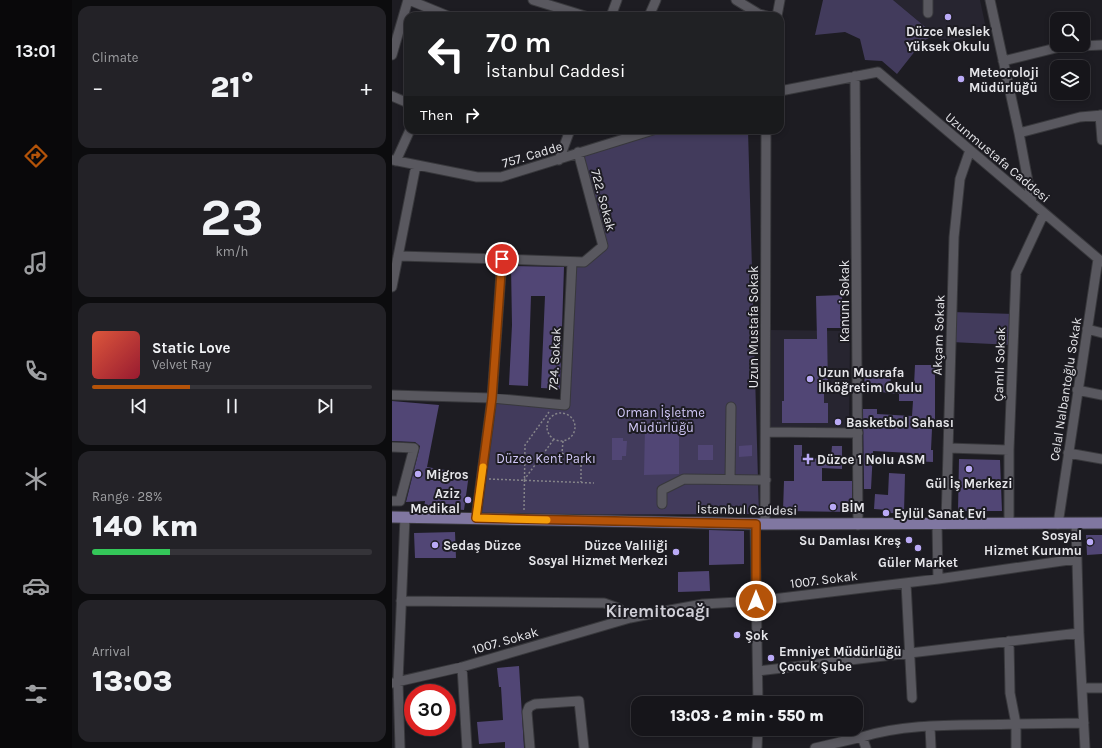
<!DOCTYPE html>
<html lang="en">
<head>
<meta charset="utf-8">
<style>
	:root { --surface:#16151a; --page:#232227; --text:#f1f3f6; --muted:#9e9fa2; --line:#353439; --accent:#b45309 }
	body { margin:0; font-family:Karla,sans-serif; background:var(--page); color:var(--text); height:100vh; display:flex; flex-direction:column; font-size:15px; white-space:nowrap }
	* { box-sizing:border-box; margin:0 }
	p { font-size:13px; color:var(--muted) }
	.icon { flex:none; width:22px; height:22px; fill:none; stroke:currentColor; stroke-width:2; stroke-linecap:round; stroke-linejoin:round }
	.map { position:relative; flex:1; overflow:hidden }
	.drawer { display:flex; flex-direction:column; gap:6px; padding:6px; background:#0c0c0e; width:320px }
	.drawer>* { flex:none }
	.top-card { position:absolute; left:12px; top:12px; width:380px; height:122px; border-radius:12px; box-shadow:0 2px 6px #0003,0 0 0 1px var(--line); background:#202124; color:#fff; overflow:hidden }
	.controls { position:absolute; left:658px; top:12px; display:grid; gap:8px }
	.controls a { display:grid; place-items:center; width:40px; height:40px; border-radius:8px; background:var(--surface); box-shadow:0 2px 6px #0003,0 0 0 1px var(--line); font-size:20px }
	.speed { position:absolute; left:12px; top:684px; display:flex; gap:8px; font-size:20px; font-weight:700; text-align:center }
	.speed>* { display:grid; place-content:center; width:52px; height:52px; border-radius:50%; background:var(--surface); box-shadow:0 2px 6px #0003,0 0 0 1px var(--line); line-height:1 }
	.speed .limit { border:6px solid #d22; background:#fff; color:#111 }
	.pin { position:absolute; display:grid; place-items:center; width:34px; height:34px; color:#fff; margin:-17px; border:2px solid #fff; border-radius:50%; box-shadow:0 1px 4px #0007 }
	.me { position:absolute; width:44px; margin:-22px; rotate:0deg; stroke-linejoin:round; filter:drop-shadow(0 0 3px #0008) }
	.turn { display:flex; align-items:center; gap:14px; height:84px; padding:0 16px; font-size:18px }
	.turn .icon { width:52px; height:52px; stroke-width:2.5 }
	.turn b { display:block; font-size:28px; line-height:34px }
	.then { display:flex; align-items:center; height:38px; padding:0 16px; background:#0003; gap:8px; font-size:15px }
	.big { font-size:30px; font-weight:800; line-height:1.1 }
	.drawer .card { flex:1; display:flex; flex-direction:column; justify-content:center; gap:6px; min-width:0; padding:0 14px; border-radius:12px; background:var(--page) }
	.drawer .dial { align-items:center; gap:0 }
	.dial b { font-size:52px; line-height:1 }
	.song { display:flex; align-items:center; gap:12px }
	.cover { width:48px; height:48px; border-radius:6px; background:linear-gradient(135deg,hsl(10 70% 55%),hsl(350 70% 35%)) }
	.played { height:4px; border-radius:2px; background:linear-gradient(90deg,var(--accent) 35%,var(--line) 35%) }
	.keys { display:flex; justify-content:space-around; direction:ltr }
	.heat { display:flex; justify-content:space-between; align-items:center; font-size:22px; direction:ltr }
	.charge { height:6px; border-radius:3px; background:linear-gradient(90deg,#34c759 28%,var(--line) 0) }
	.trip { position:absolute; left:239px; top:696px; width:232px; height:40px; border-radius:12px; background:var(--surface); box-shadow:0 2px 6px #0003,0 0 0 1px var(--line); font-weight:800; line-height:40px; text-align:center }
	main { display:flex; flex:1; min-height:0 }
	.menu { display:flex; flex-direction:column; width:72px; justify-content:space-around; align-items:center; background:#09080a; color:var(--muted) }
	.menu .icon { width:28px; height:28px }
	.menu .selected { color:var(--accent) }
	.menu b { font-size:18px; color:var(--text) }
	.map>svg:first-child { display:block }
	.built { fill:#272530 }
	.green { fill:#423b5c }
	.building { fill:#514675 }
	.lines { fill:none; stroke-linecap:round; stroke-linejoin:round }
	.minor-casing { stroke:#38383c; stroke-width:11 }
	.major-casing { stroke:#38383c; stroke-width:13 }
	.path { stroke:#858489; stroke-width:1.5; stroke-dasharray:2 2; stroke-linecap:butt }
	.minor { stroke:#59585f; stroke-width:9 }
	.major { stroke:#8077a1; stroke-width:11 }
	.route-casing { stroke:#753606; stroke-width:10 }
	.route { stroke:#b45309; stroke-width:7 }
	.slow { stroke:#f59e0b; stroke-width:7 }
	.poi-dot { fill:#baaaf6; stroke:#1d1c22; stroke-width:1.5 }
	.labels { text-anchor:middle; stroke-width:4; stroke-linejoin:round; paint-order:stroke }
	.poi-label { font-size:13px; font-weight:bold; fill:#e6e6ea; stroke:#1d1c22; text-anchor:start }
	.street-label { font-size:13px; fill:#e6e6ea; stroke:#1d1c22 }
	.park-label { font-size:13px; fill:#d1c8f7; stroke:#1d1c22 }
	.district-label { font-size:17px; font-weight:bold; fill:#d0cfd7; stroke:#1d1c22 }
</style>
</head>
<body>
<main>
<nav class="menu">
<b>13:01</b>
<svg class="icon selected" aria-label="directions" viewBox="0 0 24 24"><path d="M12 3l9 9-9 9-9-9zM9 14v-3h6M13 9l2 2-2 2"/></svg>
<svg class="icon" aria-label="music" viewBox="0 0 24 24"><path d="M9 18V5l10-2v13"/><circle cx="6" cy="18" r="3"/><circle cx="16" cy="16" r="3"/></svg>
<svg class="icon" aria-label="phone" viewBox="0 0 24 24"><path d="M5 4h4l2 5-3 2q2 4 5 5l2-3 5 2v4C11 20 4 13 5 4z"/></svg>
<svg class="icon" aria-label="climate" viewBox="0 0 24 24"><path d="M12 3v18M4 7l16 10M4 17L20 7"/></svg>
<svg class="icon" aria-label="car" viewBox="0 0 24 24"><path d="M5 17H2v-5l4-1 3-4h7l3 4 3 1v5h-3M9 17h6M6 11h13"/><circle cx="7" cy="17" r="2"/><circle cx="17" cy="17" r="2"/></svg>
<svg class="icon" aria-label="filters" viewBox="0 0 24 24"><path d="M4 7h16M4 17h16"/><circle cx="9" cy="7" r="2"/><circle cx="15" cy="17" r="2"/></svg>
</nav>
<section class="drawer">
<div class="card"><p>Climate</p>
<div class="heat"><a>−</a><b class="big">21°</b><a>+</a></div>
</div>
<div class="card dial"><b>23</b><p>km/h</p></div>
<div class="card">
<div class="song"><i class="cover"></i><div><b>Static Love</b><p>Velvet Ray</p></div></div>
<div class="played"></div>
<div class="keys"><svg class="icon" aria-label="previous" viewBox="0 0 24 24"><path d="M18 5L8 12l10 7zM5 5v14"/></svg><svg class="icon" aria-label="pause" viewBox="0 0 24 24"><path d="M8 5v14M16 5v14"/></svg><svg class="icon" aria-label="next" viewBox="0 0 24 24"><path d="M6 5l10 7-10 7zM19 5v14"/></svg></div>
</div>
<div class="card"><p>Range · 28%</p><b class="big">140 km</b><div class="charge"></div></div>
<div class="card"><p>Arrival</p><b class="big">13:03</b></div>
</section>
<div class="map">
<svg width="710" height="748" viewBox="0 0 710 748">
	<rect width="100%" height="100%" fill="#1d1c22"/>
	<path class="built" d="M501 0H588L595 33 553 43Z
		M379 330 458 331 457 428 378 427Z"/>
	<path class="green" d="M431 0H501L543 35 531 41 505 74 490 61 473 60 468 39 453 32 423 35Z
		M277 130H356L367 514 88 515 103 403 175 406 183 267 213 249 190 157Z
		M560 312 622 314 621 345 559 342Z"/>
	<path class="building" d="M119 266 172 267 168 389 149 388 153 296H139L136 386 117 385 120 325Z
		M450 295 451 328H435L436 390H432V403H436V423H390V401H392V339H425L424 296Z
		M523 365H543V429H540L539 450H541V462L519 461V453L481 451 479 489H472L471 409H485V414L520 416 521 401H507V394L471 390 473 376 499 379 498 384 522 385Z
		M0 401 47 405 35 467 77 474 72 510 32 507 33 501 14 502 28 446 23 442 0 441Z
		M253 428 287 429V474L252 475Z
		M220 438H231V441H235L234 456H230V460H220Z
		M306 445H321V460H306Z
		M360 445V456L347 457V446Z
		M402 445H410V459L439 458 440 446H450V469L430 468V481H460V512L391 511 392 481H402Z
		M567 459 608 460 610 511H566Z
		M497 473 513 474 512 513H496V510L482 509 483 494 496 495Z
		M317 530 352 531V564L317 565Z
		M63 532 64 558H23L22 533Z
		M694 535H710V554L695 555Z
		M317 571 318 591 286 592V572Z
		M127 666 132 748H113V742L87 744 85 722 111 720 109 687H107L105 668Z"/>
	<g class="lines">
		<defs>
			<path id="minor" d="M17 0 56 16
				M141 0 193 16
				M344 0 367 14 375 16
				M598 0 627 133 640 203
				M536 13V0
				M219 16 225 0
				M257 16 264 0
				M385 16 388 0
				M0 55 16 0
				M611 61 668 47 710 45
				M463 76 466 525
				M388 91 486 72 710 262
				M0 96 16 103
				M708 115 710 140
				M627 133 688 117 710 115
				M0 160 85 177H109L261 130
				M167 160 178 130
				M4 161 18 130
				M6 256 110 259
				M0 287 24 165
				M695 329 710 333
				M685 390 710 395
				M0 395 100 398 173 405 180 262
				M375 432 466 433
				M0 447 22 448 8 501H0
				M556 448 617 450
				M676 453 710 459
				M338 479 339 407
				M270 504V490L292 479 374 480
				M84 518 100 398 110 259 192 262 211 246 186 152
				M545 523 546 579
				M554 523 562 237 568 179 578 150
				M617 523V450L624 273 652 213
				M363 524 366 703
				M373 524 374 130
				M666 524 706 259
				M684 524 687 633 693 748
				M514 583 520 698
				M9 601 212 603 226 608 238 618
				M70 667 75 748
				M366 671 687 633
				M0 683 70 667 238 618 273 611 311 604 364 601 546 579 684 559
				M690 688H710
				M341 703 366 701
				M538 727 539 748
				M470 737C518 722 573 726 624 724L618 693 617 641
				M8 748 6 681 13 517
				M138 748 135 712 137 707 143 704 187 701 192 748
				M365 748 366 729
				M423 748 470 737 474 748
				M624 748V724L692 723"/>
			<path id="major" d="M0 517 373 524 710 523"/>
		</defs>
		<use href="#minor" class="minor-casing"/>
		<use href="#major" class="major-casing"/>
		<path class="path" d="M155 427a14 14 0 1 1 28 0a14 14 0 1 1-28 0Z
			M171 441 170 453 189 462V482
			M97 479 202 483
			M132 480 162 439
			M132 510 133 445 157 412"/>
		<use href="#minor" class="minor"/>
		<use href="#major" class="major"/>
	</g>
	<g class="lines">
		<defs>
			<path id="route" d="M110 259 100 398 84 518 364 524V601"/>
		</defs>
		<use href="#route" class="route-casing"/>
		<use href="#route" class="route"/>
		<path class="slow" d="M91 467 84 518 155 520"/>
	</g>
	<g class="poi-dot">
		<circle cx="556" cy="17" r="4"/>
		<circle cx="569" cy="79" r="4"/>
		<circle cx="418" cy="379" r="4"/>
		<circle cx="446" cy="422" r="4"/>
		<path d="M414 453h4v4h4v4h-4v4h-4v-4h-4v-4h4z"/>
		<circle cx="577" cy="469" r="4"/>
		<circle cx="26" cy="474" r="4"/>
		<circle cx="76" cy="500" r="4"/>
		<circle cx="441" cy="507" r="4"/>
		<circle cx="494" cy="513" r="4"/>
		<circle cx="517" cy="540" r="4"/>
		<circle cx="698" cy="542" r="4"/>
		<circle cx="43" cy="545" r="4"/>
		<circle cx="526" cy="548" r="4"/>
		<circle cx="284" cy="552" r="4"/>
		<circle cx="345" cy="635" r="4"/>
		<circle cx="379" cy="658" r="4"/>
	</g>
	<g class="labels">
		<g class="poi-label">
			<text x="556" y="36" text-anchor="middle">Düzce Meslek<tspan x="556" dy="15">Yüksek Okulu</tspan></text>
			<text x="577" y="77">Meteoroloji<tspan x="577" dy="15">Müdürlüğü</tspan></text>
			<text x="426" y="377">Uzun Musrafa<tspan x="426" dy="15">İlköğretim Okulu</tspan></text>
			<text x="454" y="427">Basketbol Sahası</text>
			<text x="425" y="464">Düzce 1 Nolu ASM</text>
			<text x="34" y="479">Migros</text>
			<text x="577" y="488" text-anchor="middle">Gül İş Merkezi</text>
			<text x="68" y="498" text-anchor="end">Aziz<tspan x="68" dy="15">Medikal</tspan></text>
			<text x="449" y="512">BİM</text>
			<text x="502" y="518">Eylül Sanat Evi</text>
			<text x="690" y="540" text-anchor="end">Sosyal<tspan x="690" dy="15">Hizmet Kurumu</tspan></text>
			<text x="509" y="545" text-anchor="end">Su Damlası Kreş</text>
			<text x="51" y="550">Sedaş Düzce</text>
			<text x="276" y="550" text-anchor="end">Düzce Valiliği<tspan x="276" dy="15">Sosyal Hizmet Merkezi</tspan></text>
			<text x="526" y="567" text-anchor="middle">Güler Market</text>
			<text x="353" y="640">Şok</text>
			<text x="387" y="656">Emniyet Müdürlüğü<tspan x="387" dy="15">Çocuk Şube</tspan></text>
		</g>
		<g class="street-label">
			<text transform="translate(140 154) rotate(-17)" y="5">757. Cadde</text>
			<text transform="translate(606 157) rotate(40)" y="5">Uzunmustafa Caddesi</text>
			<text transform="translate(212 200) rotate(75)" y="5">722. Sokak</text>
			<text transform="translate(452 301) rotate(-90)" y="5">Kanuni Sokak</text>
			<text transform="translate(361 327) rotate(-90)" y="5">Uzun Mustafa Sokak</text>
			<text transform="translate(546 335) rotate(-88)" y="5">Akçam Sokak</text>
			<text transform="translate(162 359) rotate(-87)" y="5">724. Sokak</text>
			<text transform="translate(607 364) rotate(-88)" y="5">Çamlı Sokak</text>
			<text transform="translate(673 389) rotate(-81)" y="5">Celal Nalbantoğlu Sokak</text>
			<text transform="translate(355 509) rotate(1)" y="5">İstanbul Caddesi</text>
			<text transform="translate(432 579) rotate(-7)" y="5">1007. Sokak</text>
			<text transform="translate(113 640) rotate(-16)" y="5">1007. Sokak</text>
		</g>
		<g class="park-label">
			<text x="269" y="417">Orman İşletme<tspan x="269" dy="15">Müdürlüğü</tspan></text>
			<text x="154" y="463">Düzce Kent Parkı</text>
		</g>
		<g class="district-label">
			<text x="266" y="617">Kiremitocağı</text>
		</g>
	</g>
</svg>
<div class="controls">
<a><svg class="icon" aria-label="search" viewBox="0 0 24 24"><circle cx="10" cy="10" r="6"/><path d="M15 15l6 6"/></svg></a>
<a><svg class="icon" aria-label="layers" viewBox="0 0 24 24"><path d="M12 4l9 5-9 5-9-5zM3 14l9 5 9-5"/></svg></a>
</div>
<div class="speed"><div class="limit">30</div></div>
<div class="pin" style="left:110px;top:259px;background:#d93025"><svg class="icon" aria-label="arrive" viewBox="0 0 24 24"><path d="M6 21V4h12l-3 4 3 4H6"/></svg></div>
<svg class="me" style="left:364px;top:601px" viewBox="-20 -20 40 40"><circle r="17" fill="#b45309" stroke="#fff" stroke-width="3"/><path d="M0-11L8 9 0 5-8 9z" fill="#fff"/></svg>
<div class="trip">13:03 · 2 min · 550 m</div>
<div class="top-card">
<div class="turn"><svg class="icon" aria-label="left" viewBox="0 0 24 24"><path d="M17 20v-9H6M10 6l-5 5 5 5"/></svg><div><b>70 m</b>İstanbul Caddesi</div></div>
<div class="then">Then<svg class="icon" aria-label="right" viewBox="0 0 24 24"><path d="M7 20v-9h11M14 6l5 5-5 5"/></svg></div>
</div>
</div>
</main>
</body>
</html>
